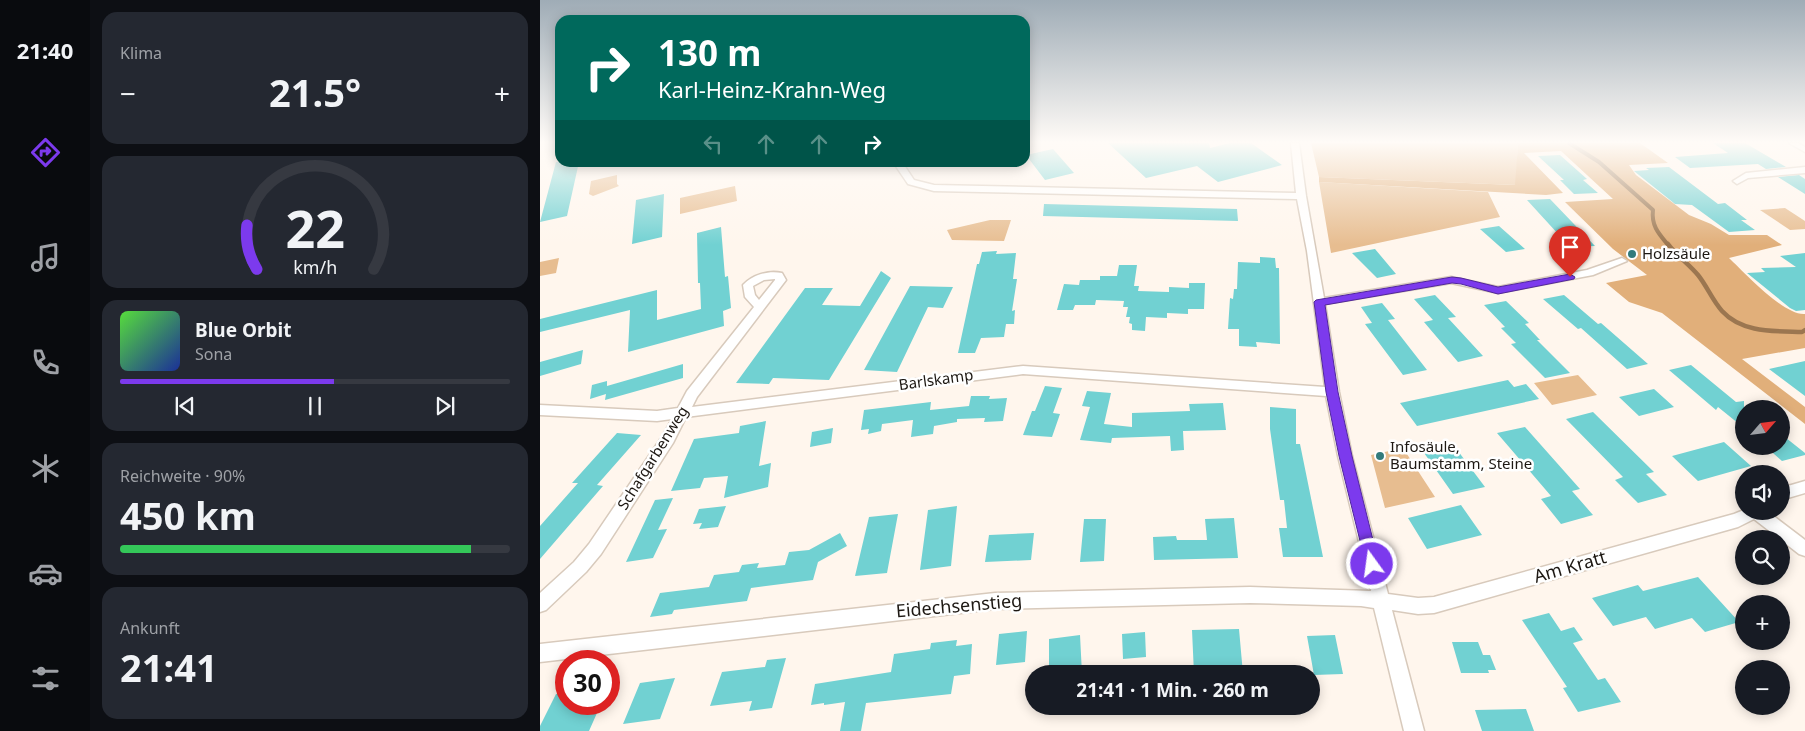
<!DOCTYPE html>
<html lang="de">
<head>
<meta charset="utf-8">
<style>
	:root { --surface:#171b24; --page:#242831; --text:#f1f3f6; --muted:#9ea1a6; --line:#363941; --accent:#7c3aed }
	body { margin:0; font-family:"Noto Sans",sans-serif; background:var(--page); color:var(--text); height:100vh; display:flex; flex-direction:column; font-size:19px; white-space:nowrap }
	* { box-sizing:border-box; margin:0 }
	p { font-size:16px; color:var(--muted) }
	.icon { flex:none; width:28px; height:28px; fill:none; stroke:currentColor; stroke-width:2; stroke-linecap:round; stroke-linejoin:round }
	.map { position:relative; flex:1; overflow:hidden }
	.drawer { display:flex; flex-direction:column; gap:12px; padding:12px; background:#0d0f14; width:450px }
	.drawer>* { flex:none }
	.top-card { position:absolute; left:15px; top:15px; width:475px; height:152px; border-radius:15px; box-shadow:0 2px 12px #0003; background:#00695c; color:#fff; overflow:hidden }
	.needle { width:32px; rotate:62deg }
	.buttons { position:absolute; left:1195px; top:400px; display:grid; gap:10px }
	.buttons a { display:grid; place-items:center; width:55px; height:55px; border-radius:50%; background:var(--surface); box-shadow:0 2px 12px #0003; font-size:25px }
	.speed { position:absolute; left:15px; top:650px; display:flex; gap:10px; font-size:25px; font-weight:700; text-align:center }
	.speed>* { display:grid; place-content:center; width:65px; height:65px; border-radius:50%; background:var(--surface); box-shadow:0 2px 12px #0003; line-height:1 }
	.speed .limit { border:8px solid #d22; background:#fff; color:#111 }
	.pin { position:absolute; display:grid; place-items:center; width:42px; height:42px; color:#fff; margin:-51px -21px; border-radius:50% 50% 50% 0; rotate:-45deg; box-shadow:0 0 5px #0007 }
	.pin .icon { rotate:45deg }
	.me { position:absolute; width:55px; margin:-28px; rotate:346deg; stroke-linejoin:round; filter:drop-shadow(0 0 4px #0008) }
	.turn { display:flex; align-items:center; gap:18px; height:105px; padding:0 20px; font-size:22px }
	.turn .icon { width:65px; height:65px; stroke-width:2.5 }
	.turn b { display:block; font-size:35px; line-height:42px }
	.lanes { display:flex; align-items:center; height:48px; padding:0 20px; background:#0003; justify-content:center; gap:25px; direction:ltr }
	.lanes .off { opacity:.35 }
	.big { font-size:38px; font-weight:700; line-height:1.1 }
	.drawer .widget { flex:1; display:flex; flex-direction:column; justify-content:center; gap:8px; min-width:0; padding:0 18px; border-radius:15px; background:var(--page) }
	.drawer .dial { align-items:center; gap:0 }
	.dial svg { height:130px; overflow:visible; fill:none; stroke:var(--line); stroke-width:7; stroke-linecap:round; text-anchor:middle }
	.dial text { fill:var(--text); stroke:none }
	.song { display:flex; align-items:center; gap:15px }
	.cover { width:60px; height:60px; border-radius:8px; background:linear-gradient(135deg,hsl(110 70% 55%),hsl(230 70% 35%)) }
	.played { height:5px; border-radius:2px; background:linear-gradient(90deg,var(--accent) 55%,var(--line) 55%) }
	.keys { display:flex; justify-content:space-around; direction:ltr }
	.heat { display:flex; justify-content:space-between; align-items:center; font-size:28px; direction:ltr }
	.charge { height:8px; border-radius:4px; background:linear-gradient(90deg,#34c759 90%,var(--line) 0) }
	.trip { position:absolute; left:485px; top:665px; width:295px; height:50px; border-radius:25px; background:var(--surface); box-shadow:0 2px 12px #0003; font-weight:700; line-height:50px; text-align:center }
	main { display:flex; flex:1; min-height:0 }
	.menu { display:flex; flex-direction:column; width:90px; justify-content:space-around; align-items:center; background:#090b0e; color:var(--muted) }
	.menu .icon { width:35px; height:35px }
	.menu .selected { color:var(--accent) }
	.menu b { font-size:22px; color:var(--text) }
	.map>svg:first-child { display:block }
	.green { fill:#e7bd90 }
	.forest { fill:#e1af7a }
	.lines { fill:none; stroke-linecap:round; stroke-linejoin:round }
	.stream-far1 { stroke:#9b7650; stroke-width:4 }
	.stream { stroke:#9b7650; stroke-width:4.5 }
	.building { fill:#71d1d2 }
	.street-casing { stroke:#d8cabc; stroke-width:3 }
	.street { fill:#fff; fill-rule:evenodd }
	.route { fill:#7c3aed; stroke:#51269a }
	.poi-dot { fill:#327b7c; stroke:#fff; stroke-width:2 }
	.labels { text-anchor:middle; stroke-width:5; stroke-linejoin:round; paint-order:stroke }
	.poi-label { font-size:15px; fill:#1d1813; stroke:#fff; text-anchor:start }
	.street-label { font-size:15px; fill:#1d1813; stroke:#fff }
	.near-street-label { font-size:18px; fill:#1d1813; stroke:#fff }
</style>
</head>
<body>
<main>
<nav class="menu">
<b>21:40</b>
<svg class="icon selected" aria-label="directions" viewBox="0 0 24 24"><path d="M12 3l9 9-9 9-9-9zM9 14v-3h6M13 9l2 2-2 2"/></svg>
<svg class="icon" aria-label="music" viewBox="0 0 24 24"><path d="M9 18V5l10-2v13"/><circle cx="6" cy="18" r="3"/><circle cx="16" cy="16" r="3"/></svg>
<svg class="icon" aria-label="phone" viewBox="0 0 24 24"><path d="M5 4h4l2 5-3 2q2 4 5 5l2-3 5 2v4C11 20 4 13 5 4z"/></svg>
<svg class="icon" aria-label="climate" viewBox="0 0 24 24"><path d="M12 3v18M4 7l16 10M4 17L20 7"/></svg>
<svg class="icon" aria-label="car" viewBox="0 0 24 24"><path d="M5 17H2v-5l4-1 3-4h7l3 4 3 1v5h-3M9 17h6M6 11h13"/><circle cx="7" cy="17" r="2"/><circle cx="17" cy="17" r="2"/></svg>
<svg class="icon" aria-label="filters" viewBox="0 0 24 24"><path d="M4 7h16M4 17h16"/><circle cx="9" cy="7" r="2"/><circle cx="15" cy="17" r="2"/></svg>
</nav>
<section class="drawer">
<div class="widget"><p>Klima</p>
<div class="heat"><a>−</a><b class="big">21.5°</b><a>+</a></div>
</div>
<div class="widget dial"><svg viewBox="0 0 100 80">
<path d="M14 69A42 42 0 1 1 86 69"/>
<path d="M14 69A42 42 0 0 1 8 42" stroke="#7c3aed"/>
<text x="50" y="56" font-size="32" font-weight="700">22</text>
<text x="50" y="72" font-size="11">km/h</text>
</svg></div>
<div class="widget">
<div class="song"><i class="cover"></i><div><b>Blue Orbit</b><p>Sona</p></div></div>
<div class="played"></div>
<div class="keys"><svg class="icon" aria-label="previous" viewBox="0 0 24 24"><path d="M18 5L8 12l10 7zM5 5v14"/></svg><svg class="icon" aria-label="pause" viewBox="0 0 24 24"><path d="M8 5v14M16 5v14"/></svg><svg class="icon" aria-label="next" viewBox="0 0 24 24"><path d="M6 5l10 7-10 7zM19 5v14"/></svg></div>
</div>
<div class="widget"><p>Reichweite · 90%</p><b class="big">450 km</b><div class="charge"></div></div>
<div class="widget"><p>Ankunft</p><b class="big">21:41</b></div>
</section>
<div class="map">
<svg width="1265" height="731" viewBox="0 0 1265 731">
	<rect width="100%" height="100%" fill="#fff6ed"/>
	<path class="green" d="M771 143H978L976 185 779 177Z
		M77 175V184L79 186 53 196 49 194 51 181Z
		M779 182 948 192 960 217 791 253Z
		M195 186 197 201 140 214V198Z
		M1245 208 1265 221V229L1250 230 1220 210Z
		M450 220H471L464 241 412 240 407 230Z
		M19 258 16 273 0 276V262Z
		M1038 375 1057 395 1012 405 994 383Z
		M863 448 895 497 845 508 831 455Z"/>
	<path class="forest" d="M978 143H1100L1128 163 1089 165 1096 175 1149 215 1171 224 1189 235H1227L1242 245 1189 258C1204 272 1244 316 1265 314V348L1202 359 1265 407V424L1122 313 1089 302 1066 283 1107 275 1073 249 1025 202 1073 199 1021 151 984 153 1023 193 1006 195 779 182V177L975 185Z"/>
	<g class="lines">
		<path class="stream-far1" d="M1029 143 1059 162 1113 210C1111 226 1119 234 1129 246"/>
		<path class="stream" d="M1128 244C1137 256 1149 264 1158 275 1167 286 1172 300 1182 311 1202 333 1234 331 1262 332L1265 330"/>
	</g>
	<path class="building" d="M568 143H669L670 148 690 143H711L742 165 678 182 657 166 606 178Z
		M1173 143H1205L1246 167 1226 169 1218 164 1150 168 1135 157 1188 153Z
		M513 149 534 173 505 180 486 155Z
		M1020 155 1047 179 1043 180 1058 193 1034 194 1020 180H1024L998 156Z
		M16 162H39L27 216 0 222Z
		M1129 167 1178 204 1185 203 1207 220H1201L1215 230 1189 232 1152 205 1135 204 1094 171 1109 170 1106 168Z
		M1259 175 1265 179V194L1238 177Z
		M124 194 122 237 92 244 96 200Z
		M1010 199 1055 246 1030 247 987 200Z
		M504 204 697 209 698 221 503 216Z
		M959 226 985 249 966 252 940 229Z
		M181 227 185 277 188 276 191 308 183 311 184 326 88 352 90 310 0 332V319L117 290V320L161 309 160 283H158L157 233Z
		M835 249 856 274 837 278 812 253Z
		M457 251 456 254 476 253 473 279H477L472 311 475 310 474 324H466L464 337 441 338 435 353H418L437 264H439L442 252Z
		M1265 253V310L1256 311 1250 308 1207 273 1225 272 1221 268 1256 267 1240 256Z
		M720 257 735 258 736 268H739L740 344 716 342 717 347 699 346V329H688L690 298 693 299 694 289H697L698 262 720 263Z
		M579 265H597L594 286H599L598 291 629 292V287L649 288V283H665L664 309H648V314L627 313V318L606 317 605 331 592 330V324L589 323 590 317H586L588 307H583L584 301 556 300 555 305H535L533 310H517L524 284 539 285 540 280H560V276H577Z
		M341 271 351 278 289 380 233 378 229 384 196 383 265 288H293L282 305 320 306Z
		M370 286 413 287 403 308 388 307 357 372 324 370Z
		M895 295 916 317 908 318 943 356 918 362 884 322 893 320 874 299Z
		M1024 295 1058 324 1061 323 1108 364 1087 369 1041 328 1038 329 1003 299Z
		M966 301 989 323 985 324 1000 340H997L1030 373 1005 378 971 344 976 343 961 328 965 327 944 305Z
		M842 303 855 319 848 320 887 370 863 375 825 324 832 323 821 307Z
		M43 350 41 364 0 376V362Z
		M1265 361V396L1229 369Z
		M143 364V378L65 400 66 394 50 399 52 385 67 381V386Z
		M1151 365 1196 402 1204 401V428L1178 407 1176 410 1129 370Z
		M968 380 974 387 986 384 999 399 877 426 860 403Z
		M505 386 522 388 513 413 520 414 512 437 483 435 492 411H495Z
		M1114 389 1134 407 1099 416 1079 397Z
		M547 391 571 393 564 424 592 427V413L650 411 649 404 683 403 686 430 643 431 644 450 631 451 630 436 572 438 571 443 540 440 550 407 542 406Z
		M431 396H450L449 399 467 398 463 421 444 422 445 418 417 419V422L394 426 393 434 371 437 373 420 342 424 341 431 328 434 329 429 321 430 324 410 391 402 390 410 429 406Z
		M730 407 756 409V444H760L783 557H743L739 528H747L744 500H740L730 429Z
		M1053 412 1114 472 1106 474 1127 495 1098 503 1075 480 1083 477 1026 419Z
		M226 421 219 466 231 463 228 487 184 498 188 476 164 478 160 488 131 491 154 439 199 433 200 426Z
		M985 427 1040 489 1032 491 1053 515 1021 524 1001 499 1011 496 957 433Z
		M293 428 291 443 270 447 272 432Z
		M77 433 101 435 57 485 63 486 0 559V526L38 483H32Z
		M1241 434 1265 453V455L1242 461 1225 446H1241Z
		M1184 442 1211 466 1158 481 1132 456Z
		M912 443 945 487 913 494 882 450Z
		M133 498 118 530 127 529 113 558 86 562 115 500Z
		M921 505 942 535 887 549 868 518Z
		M186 506 178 527 159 529 162 523 153 524 159 509Z
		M417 506 411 566 380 570 388 510Z
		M358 514 347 573 315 576 329 517Z
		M694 518 698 558 614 560 613 537 636 536 637 540H667L665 519Z
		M544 519H566L564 561 540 562Z
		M300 533 307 546 278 562 273 580 211 588 207 601 134 610 132 614 110 617 120 593 169 587 174 575 199 572 202 565 219 563 217 568 245 565 249 552 269 550Z
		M494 533 491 560 445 562 449 535Z
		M1158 577 1199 622 1165 632 1152 618 1115 629 1106 617 1073 626 1052 598 1098 585 1103 591Z
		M1009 613 1021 631 1034 627 1043 640 1033 643 1058 680 1065 678 1081 702 1038 712 1023 688 1027 687 982 620Z
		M699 629 703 674H654L652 630Z
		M487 631 485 662 456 665 459 634Z
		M605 632 606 657 583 659 582 634Z
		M540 635 542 674H509V639Z
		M795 635 803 674 774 675 767 636Z
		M417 640 416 646 432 644 430 674 414 676 411 694 326 703 321 731H300L305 702 284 705V703L271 705 275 684 351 672 354 654 390 649 391 643Z
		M912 642H938L943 655H950L956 670H948L949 673H921Z
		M246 658 232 708 209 711 212 701 170 706 182 672 225 667 227 660Z
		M135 678 120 719 83 724 100 683Z
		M26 692V704H61L49 731H0V726L16 694Z
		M986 709 994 731H942L935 710Z"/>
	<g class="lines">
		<defs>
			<path id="street" d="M751 143H759L766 196 784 298 911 277 958 287 1047 270 1082 258 1087 261 1053 275 958 293 911 283 785 304 799 392 812 456 848 594 878 598 894 597 1194 514 1204 510 1227 511 1265 540V556L1259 554 1214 519 1198 527 894 613 878 614 852 610 884 731H864L834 608 821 606 710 603 455 609 0 662V644L455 593 710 587 831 591 798 456 786 396 483 374 146 417 133 443 61 554 46 572 6 610 0 612V593L34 562 49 544 123 435 132 419 117 421 0 415V405L117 411 138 408 147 391 214 307 205 297 203 285C212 275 228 270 242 273L246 280 157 397 152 407 483 366 785 387 767 251 757 199 394 191 368 184 353 162H362L374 180 394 185 756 193ZM235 279V280L219 300 215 295 213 286 224 280Z
				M1249 143H1258L1265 147V152Z
				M1265 167V173L1208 178 1197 184 1193 181 1206 173Z
				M1265 481V493L1241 500V488Z"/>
		</defs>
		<use href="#street" class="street-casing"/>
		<use href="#street" class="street"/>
	</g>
	<linearGradient id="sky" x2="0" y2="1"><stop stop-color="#9facb6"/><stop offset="0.58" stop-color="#fffbf7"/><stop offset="1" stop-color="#fffbf7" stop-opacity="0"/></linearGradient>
	<rect width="1265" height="245" fill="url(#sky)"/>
	<path class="route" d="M1030 274 1035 277 1034 279 958 294 921 284 912 283 785 305 798 392 812 456 839 564 837 569 832 571 827 569 799 456 786 392 774 302 776 300 912 277 921 278 958 287Z"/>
	<g class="poi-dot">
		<circle cx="1092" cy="254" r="5"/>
		<circle cx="840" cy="456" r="5"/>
	</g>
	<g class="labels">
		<g class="poi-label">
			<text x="1102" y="259">Holzsäule</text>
			<text x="850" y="452">Infosäule,<tspan x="850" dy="17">Baumstamm, Steine</tspan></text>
		</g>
		<g class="street-label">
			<text transform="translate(396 380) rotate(-8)" y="5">Barlskamp</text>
			<text transform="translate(113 458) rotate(-58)" y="5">Schafgarbenweg</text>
		</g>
		<g class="near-street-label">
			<text transform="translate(1030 567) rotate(-16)" y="6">Am Kratt</text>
			<text transform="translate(419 606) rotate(-5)" y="6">Eidechsenstieg</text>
		</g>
	</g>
</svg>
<div class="buttons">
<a><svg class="needle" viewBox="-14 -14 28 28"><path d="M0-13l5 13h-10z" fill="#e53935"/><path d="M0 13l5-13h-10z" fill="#9ea1a6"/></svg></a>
<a><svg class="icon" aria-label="sound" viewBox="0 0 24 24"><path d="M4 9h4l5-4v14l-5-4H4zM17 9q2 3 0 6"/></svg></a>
<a><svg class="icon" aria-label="search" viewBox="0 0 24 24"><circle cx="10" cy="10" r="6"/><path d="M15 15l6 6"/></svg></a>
<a>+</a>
<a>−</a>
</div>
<div class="speed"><div class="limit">30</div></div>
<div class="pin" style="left:1030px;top:277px;background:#d93025"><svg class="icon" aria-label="arrive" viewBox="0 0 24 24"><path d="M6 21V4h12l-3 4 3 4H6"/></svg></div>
<svg class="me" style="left:832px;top:564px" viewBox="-20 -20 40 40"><circle r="17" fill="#7c3aed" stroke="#fff" stroke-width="3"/><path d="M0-11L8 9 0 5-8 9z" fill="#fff"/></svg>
<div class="trip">21:41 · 1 Min. · 260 m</div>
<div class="top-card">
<div class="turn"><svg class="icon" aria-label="right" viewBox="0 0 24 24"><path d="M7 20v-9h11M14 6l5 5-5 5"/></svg><div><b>130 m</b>Karl-Heinz-Krahn-Weg</div></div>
<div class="lanes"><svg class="icon off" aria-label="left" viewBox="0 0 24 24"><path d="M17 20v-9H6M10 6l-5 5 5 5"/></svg><svg class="icon off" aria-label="ahead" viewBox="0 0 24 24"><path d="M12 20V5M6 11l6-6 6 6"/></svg><svg class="icon off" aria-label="ahead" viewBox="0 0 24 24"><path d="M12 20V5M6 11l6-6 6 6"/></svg><svg class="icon" aria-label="right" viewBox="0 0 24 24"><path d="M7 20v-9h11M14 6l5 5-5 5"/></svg></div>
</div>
</div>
</main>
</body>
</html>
